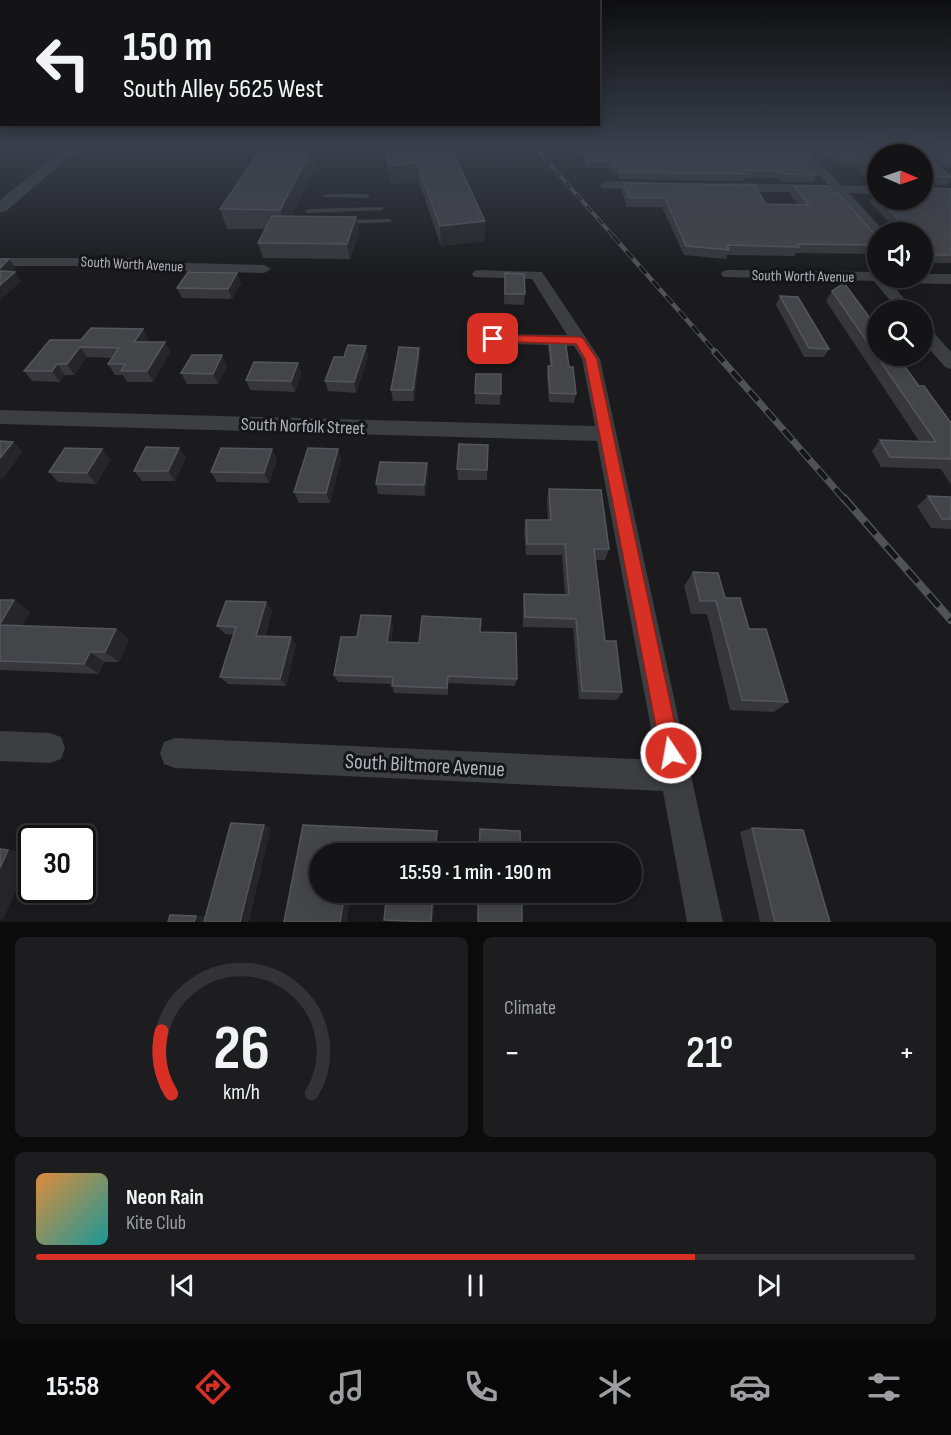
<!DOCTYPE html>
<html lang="en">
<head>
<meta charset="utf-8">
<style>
	:root { --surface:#141416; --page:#1d1d1f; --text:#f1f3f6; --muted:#9d9ea1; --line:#333335; --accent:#d93025 }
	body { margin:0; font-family:"Sofia Sans Condensed",sans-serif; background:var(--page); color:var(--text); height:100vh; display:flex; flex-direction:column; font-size:22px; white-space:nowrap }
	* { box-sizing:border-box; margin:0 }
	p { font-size:20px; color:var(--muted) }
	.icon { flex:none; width:33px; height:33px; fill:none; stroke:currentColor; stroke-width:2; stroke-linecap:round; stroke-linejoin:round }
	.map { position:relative; height:922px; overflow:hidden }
	.side { display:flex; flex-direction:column; gap:15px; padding:15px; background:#0b0b0c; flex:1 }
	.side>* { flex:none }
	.guide { position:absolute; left:0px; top:0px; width:600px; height:126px; box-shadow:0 3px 15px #0003,0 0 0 2px var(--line); background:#141416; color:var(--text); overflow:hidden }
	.needle { width:39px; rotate:92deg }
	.buttons { position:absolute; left:867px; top:144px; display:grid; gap:12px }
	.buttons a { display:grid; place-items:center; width:66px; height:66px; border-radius:50%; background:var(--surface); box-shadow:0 3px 15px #0003,0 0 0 2px var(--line); font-size:30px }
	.speed { position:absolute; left:18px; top:825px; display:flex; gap:12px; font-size:30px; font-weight:700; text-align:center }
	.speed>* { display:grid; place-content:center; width:78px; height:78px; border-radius:50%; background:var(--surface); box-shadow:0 3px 15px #0003,0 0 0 2px var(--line); line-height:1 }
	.speed .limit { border:3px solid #111; border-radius:9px; background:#fff; color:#111 }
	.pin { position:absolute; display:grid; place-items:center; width:51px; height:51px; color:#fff; margin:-26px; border-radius:12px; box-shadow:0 3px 9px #0006 }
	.me { position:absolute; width:66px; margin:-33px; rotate:348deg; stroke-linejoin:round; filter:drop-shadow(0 0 4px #0008) }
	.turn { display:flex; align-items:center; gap:21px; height:126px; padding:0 24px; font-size:27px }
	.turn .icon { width:78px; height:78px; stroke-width:2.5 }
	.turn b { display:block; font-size:42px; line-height:51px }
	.big { font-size:45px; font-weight:600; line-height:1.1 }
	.side .card { flex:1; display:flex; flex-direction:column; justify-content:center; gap:9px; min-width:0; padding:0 21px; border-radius:9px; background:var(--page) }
	.side .dial { align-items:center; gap:0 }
	.dial svg { height:156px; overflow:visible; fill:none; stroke:var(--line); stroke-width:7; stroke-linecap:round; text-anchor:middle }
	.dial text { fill:var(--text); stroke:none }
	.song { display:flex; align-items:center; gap:18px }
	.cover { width:72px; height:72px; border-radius:9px; background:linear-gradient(135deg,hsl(30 70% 55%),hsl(180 70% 35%)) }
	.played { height:6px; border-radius:3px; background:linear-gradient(90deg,var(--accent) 75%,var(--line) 75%) }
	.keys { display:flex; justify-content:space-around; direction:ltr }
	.heat { display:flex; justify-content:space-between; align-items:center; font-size:33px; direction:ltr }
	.side .tiles { flex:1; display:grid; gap:15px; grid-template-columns:1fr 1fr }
	.card:last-child { grid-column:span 2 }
	.trip { position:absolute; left:309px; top:843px; width:333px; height:60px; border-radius:30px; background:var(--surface); box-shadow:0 3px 15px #0003,0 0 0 2px var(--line); font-weight:600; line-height:60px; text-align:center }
	.tab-bar { display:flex; height:96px; justify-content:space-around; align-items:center; background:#080809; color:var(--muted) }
	.tab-bar .icon { width:42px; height:42px }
	.tab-bar .active { color:var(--accent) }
	.tab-bar b { font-size:27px; color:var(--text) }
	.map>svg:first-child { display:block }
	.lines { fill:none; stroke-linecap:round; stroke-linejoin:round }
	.service { fill:#3c3e42; fill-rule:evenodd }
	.minor { fill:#3c3e42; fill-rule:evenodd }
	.tertiary { fill:#3c3e42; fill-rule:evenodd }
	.rail-far3-casing { stroke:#4f5257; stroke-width:4 }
	.rail-far2-casing { stroke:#4f5257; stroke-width:4.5 }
	.rail-far1-casing { stroke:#4f5257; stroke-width:7 }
	.rail-casing { stroke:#4f5257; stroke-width:8 }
	.rail-far3 { stroke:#161618; stroke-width:2; stroke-dasharray:8; stroke-linecap:butt }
	.rail-far2 { stroke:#161618; stroke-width:3; stroke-dasharray:10; stroke-linecap:butt }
	.rail-far1 { stroke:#161618; stroke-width:4.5; stroke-dasharray:13; stroke-linecap:butt }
	.rail { stroke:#161618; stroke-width:5; stroke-dasharray:16; stroke-linecap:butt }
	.wall { fill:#37373b }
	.shaded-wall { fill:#262629 }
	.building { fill:#444549; stroke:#54565b; stroke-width:1.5 }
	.route { fill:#d93025; stroke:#8d1f18; stroke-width:1.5 }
	.labels { text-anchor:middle; stroke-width:6; stroke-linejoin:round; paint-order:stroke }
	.far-street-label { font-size:15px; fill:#aeb4bc; stroke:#161618 }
	.street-label { font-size:18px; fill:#aeb4bc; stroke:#161618 }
	.near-street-label { font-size:21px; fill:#aeb4bc; stroke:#161618 }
</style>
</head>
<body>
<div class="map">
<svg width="951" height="922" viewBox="0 0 951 922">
	<rect width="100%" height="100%" fill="#1b1b1d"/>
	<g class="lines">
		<path class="service" d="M326 194H367L370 196 367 198 324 197V195Z
			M381 207 383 208V210L308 213 305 211 308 209Z
			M389 219 392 221 391 222 344 224 341 222 344 220Z"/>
		<path class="minor" d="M793 146H804L842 186H878V194L849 193 885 232 874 235 835 193 728 191 722 187 728 183 828 185Z
			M606 181 652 182 658 186 652 190 602 188 600 185Z
			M0 258H134L147 262 264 265 271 269 264 273 145 270 132 266H0Z
			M479 270 542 272 600 359 723 922H687L663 791 175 768 164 764 160 753 164 742 175 738 657 760 597 441 0 424V410L595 426 582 359 574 346 487 343 484 339 487 335 493 334 567 335 532 279 474 277 472 274 474 271Z
			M728 270 878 272V278H922V274H951V284L891 283 914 310H898L874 281 723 277 721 274 723 271Z
			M922 325 928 326 951 352V369L945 367 922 341Z
			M0 731 50 733 61 737 65 748 61 759 50 763 0 761Z"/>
		<path class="tertiary" d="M67 146H82L6 211 0 213V200Z"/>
		<defs>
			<path id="rail-far3" d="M534 146 614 237"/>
			<path id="rail-far2" d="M613 236 716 353"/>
			<path id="rail-far1" d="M715 352 845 500"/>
			<path id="rail" d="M844 498 951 620"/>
		</defs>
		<use href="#rail-far3" class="rail-far3-casing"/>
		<use href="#rail-far2" class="rail-far2-casing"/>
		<use href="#rail-far1" class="rail-far1-casing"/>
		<use href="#rail" class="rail-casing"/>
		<use href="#rail-far3" class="rail-far3"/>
		<use href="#rail-far2" class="rail-far2"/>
		<use href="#rail-far1" class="rail-far1"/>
		<use href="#rail" class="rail"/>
	</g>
	<path class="wall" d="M326 146 291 216 359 232 350 259 263 258 258 243 265 229H227L220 209Z
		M382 146H450L485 221V241L441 246 419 182 392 184Z
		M579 146H799L809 157 807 162 817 175 814 182H781L778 178H744L743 181 619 179 617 174H612L611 168H586Z
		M807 146H951V168L940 167 951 177 947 185 925 184V188L951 189V263H926L922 259V232H898L870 202 874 194H878V200H922L878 154V184H873L854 165 835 164 828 157 823 162Z
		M624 183 766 204 798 205 790 194 794 186 878 238V254L796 253 795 256 727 255 726 259 684 255 662 207H627L622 192Z
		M237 273 241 284 232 299 182 298 177 288Z
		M505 273 525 294 524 305 504 304Z
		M832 291 919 386 951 423V485L941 469 881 467 872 451 880 440 919 441 826 301Z
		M780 296 829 349 824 357H804L776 305Z
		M549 338 569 367 576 394 574 403 549 402 547 376 548 366H550L548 347Z
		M81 340H149L148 342H165L170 352 153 382H127L123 375H115L108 364 112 358 87 357 74 375H65L60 382 32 381 24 371Z
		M366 346 368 357 356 393 328 391 325 381 344 357Z
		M420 358 414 401H393L391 390Z
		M298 363 301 374 295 392 250 390 246 380Z
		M227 366 218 384H187L181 373Z
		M501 374 500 405 475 404V393Z
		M488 445 487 480H458L457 469Z
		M179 448 186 458 175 481H142L134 471Z
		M102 449 111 459 96 484 58 482 49 472Z
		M272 449 277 460 269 483 217 482 211 472Z
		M338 449 341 459 330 503H299L294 492Z
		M428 474 425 496 378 494 376 484Z
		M549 489 609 549 605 560H596L605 641 622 692 617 700 579 699 573 628 523 627V604L524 594 565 595 562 555H526L524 531 526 520H548L547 500Z
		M928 496 951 497V529L931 528 917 506Z
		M693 572 725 598 788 702 774 712 730 710 707 614H691L684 586Z
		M0 600H14L30 612 22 626 116 629 129 639 119 662H104L99 674 0 670Z
		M266 602 272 611 265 636 291 637 296 645 286 686 228 684 220 677 234 635 225 634 217 626Z
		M393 625 391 642 419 643 481 632 517 679 515 686 448 683V695L394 693 392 684 338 682 334 675 357 637Z
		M752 828 830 922H760L740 832Z"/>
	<path class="shaded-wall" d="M313 146H326L285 229 280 210Z
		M832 150 828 157 823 162 826 155Z
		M417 163 419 182 392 184 390 166Z
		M356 217 359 232 350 259 347 244Z
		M485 221V241L441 246 440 226Z
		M9 259 16 268 3 280 0 276V268Z
		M15 272 21 281 0 301V285Z
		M237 273 241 284 232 299 228 289Z
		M143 329 149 340 140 352 134 342Z
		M165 342 170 352 153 382 147 371Z
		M366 346 368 357 356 393 354 382Z
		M80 347 87 357 74 375 67 364Z
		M419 348 420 358 414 401 413 390Z
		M222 355 227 366 218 384 213 374Z
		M298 363 301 374 295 392 291 381Z
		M57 364 65 375 60 382 52 371Z
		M13 442 23 452 2 480 0 478V458Z
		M179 448 186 458 175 481 168 471Z
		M102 449 111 459 96 484 87 473Z
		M272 449 277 460 269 483 264 473Z
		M338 449 341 459 330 503 326 493Z
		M427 463 428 474 425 496 424 485Z
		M14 600 30 612 16 636 0 626Z
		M266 602 272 611 262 644 256 636Z
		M391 616 393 625 390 649 387 642Z
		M116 629 129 639 119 662 105 652Z
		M291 637 296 645 286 686 280 679Z
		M90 652 104 662 99 674 84 664Z
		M264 825 271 828 249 922H240Z
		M437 831 438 835 437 854H435Z
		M8 850 32 853V857L3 919H0V868Z
		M345 892H351L347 922H340Z
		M433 892H435L433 922H431Z
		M196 916H206L205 922H194Z"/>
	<path class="building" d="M263 146H313L280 210 220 209Z
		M385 146H450L485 221 440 226 417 163 390 166Z
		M582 146H799L809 157 802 156 817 175 784 174 781 171 743 170 745 174 620 172 618 167 614 166 612 161H587Z
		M817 146H951V160L930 159 951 177H925V188L951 189V255H932L922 245V232H911L879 200H922V154H878V176L858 157H839L832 150 826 155Z
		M624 183 754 185 766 204 809 205 794 186H828L833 192 838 193 878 238V245L797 244 799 247 727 245 729 250 686 246 665 198H629Z
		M272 216 356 217 347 244 258 243Z
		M0 259H9L0 268Z
		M0 271 15 272 0 285Z
		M188 272 237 273 228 289 177 288Z
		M505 273 524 274 525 294H505Z
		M844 283 878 329V356H897L919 386H924L951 423V459L890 457 880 440 936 442 832 291Z
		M780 296 798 297 829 349 809 348Z
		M91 328 143 329 134 342H165L147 371H121L125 364H108L119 348 80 347 67 364H57L52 371H24L50 340H81Z
		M549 338 565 339 569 367H573L576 394 550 393 548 366H552Z
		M348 345 366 346 354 382 325 381 334 357H344Z
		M399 347 419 348 413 390H391Z
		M192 355H222L213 374 181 373Z
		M254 362 298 363 291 381 246 380Z
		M476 374H501V394L475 393Z
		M0 441 13 442 0 458Z
		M459 444 488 445 487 470 457 469Z
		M146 447 179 448 168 471H134Z
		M65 448 102 449 87 473 49 472Z
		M221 448 272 449 264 473 211 472Z
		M308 448 338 449 326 493 294 492Z
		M380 462 427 463 424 485 376 484Z
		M549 489 601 490 609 549H594L605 641H616L622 692 582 691 576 619 525 617 524 594 569 595 565 544H527L526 520H551Z
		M928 496 951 497V519H942Z
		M693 572 718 573 725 598H740L749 629H766L788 702 742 700 716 601H700Z
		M0 600H14L0 624Z
		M226 601 266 602 256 636 291 637 280 679 220 677 236 627 217 626Z
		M361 615 391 616 387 642 419 643 422 616 481 619 480 632 516 633 517 679 448 676 447 688 392 686 393 677 334 675 341 637H357Z
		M0 625 116 629 105 652H90L84 664 0 661Z
		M231 823 264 825 240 922H204Z
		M303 825 437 831 435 854H320V892H345L340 922H284Z
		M752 828 803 830 830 922H775Z
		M480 829 520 831 521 854H479Z
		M0 849 8 850 0 868Z
		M387 892H433L431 922 384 920Z
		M478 892H522V922H478Z
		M170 915 196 916 194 922H168Z"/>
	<linearGradient id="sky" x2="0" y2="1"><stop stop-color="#0f0f10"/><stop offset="0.53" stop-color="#393f4c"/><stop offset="1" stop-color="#393f4c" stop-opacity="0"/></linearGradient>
	<rect width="951" height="275" fill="url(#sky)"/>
	<path class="route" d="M493 335 579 337 583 338 597 359 681 753 678 760 671 763 664 760 661 753 585 359 576 344 489 341V336Z"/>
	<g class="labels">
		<g class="far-street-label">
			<text transform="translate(132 264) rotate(3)" y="5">South Worth Avenue</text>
			<text transform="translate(803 276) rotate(1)" y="5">South Worth Avenue</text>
		</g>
		<g class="street-label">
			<text transform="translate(303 426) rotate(2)" y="6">South Norfolk Street</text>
		</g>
		<g class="near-street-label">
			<text transform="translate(425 765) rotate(3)" y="7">South Biltmore Avenue</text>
		</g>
	</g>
</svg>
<div class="buttons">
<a><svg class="needle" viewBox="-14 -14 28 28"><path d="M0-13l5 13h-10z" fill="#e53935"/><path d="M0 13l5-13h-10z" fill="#9d9ea1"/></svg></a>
<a><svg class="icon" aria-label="sound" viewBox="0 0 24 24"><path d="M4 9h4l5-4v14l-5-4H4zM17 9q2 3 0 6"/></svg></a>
<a><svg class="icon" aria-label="search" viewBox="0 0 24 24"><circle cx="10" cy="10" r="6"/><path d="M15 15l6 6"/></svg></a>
</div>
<div class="speed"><div class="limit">30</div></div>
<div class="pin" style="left:493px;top:339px;background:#d93025"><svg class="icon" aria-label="arrive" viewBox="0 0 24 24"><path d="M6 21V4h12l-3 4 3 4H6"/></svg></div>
<svg class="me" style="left:671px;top:753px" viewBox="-20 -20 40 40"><circle r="17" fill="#d93025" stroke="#fff" stroke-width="3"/><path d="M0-11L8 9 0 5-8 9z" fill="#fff"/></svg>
<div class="trip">15:59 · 1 min · 190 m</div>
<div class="guide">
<div class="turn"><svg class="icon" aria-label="left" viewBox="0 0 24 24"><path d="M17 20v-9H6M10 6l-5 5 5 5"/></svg><div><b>150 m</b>South Alley 5625 West</div></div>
</div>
</div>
<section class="side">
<div class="tiles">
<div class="card dial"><svg viewBox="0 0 100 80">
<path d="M14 69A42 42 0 1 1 86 69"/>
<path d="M14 69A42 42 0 0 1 9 37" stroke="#d93025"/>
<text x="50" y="56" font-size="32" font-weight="700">26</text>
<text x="50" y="72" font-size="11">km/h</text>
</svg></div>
<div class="card"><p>Climate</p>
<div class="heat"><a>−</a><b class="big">21°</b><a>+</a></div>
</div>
<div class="card">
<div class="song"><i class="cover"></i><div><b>Neon Rain</b><p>Kite Club</p></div></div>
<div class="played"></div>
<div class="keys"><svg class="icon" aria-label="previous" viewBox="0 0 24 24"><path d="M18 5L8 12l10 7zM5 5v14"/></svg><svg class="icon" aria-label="pause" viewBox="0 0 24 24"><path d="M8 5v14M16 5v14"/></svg><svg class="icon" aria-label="next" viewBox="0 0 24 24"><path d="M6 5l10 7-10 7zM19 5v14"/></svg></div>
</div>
</div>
</section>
<nav class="tab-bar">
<b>15:58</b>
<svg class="icon active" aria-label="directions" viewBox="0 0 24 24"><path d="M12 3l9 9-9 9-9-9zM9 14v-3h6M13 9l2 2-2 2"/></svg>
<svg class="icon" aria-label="music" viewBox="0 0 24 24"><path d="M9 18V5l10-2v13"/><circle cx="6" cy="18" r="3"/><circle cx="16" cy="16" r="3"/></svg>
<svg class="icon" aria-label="phone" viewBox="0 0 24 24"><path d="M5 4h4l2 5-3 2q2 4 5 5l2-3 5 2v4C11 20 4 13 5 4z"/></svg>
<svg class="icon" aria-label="climate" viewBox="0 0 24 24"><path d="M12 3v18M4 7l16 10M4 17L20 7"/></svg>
<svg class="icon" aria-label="car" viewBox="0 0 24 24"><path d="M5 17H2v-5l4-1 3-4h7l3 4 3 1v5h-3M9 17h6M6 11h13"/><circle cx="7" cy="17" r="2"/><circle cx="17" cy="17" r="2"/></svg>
<svg class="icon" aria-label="filters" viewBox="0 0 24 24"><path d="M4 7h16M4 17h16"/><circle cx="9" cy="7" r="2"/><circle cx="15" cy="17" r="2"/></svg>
</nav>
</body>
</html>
